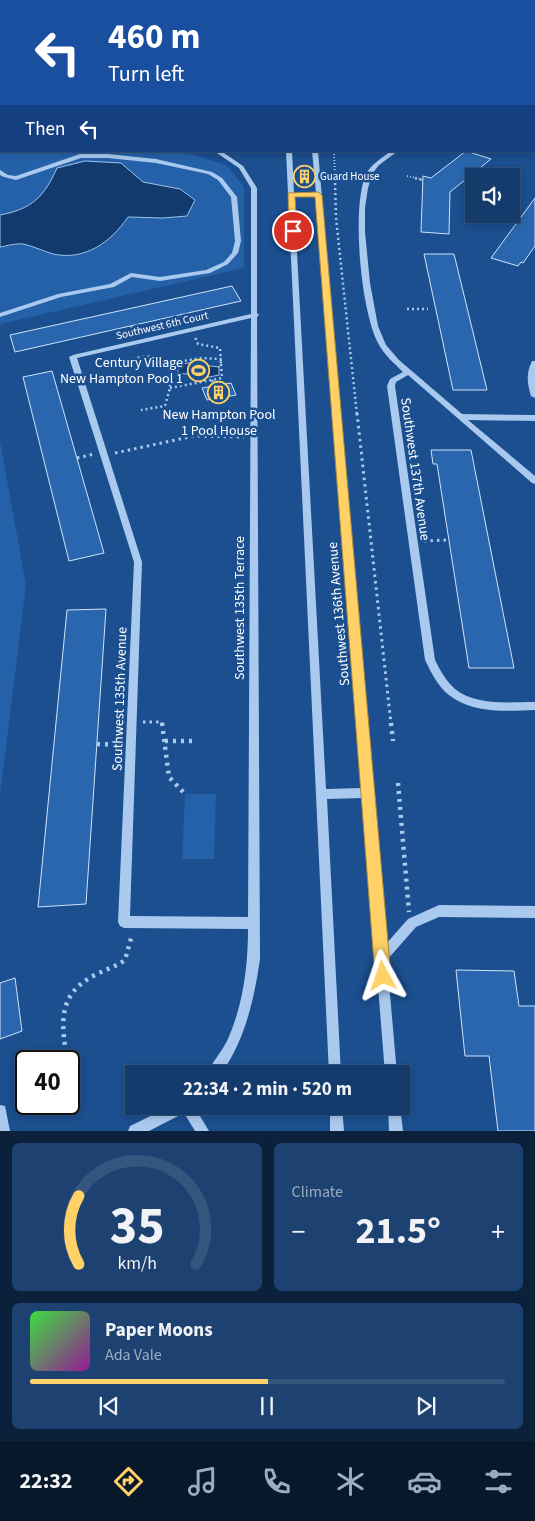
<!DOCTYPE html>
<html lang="en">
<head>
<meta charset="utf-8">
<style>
	:root { --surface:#143b6b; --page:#1d4271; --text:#f1f3f6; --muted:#9dadc1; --line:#33557e; --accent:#ffd166 }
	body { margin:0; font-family:"Source Sans 3",sans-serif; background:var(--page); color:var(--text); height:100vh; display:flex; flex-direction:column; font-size:19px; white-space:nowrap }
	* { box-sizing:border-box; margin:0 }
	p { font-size:16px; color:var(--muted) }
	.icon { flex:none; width:28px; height:28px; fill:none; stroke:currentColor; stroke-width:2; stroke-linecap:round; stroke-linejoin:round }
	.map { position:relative; height:1131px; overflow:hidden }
	.details { display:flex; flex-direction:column; gap:12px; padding:12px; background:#0b203b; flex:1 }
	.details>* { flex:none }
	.top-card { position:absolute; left:0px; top:0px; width:535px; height:152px; box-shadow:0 2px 8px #0003,0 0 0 1px var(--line); background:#1a4fa0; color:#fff; overflow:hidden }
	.fabs { position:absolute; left:465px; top:168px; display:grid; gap:10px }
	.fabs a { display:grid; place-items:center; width:55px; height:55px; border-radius:0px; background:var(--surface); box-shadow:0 2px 8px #0003,0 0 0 1px var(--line); font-size:25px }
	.speed { position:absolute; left:15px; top:1050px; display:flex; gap:10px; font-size:25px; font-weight:700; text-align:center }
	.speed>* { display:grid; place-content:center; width:65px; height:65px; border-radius:50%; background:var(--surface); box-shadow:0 2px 8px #0003,0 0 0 1px var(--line); line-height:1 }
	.speed .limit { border:2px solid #111; border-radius:8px; background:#fff; color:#111 }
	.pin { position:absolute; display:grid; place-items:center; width:42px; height:42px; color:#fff; margin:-21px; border:2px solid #fff; border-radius:50%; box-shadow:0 1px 5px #0007 }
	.me { position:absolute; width:55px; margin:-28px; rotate:355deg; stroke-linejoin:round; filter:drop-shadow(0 0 4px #0008) }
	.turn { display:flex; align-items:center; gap:18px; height:105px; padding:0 25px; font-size:22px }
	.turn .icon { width:65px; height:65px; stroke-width:2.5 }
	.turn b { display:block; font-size:35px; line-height:42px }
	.then { display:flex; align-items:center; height:48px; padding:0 25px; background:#0003; gap:10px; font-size:19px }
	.big { font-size:38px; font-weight:700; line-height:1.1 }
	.details .tile { flex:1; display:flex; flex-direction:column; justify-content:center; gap:8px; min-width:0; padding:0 18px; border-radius:8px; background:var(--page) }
	.details .dial { align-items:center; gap:0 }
	.dial svg { height:130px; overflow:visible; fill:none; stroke:var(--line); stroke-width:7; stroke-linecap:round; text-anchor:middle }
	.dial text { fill:var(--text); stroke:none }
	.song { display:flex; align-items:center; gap:15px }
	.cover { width:60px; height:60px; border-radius:8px; background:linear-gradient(135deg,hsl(120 70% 55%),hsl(300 70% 35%)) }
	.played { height:5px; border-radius:2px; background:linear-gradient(90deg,var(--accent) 50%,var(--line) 50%) }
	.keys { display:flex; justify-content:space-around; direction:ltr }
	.heat { display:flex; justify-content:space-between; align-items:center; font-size:28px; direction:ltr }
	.details .tiles { flex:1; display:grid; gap:12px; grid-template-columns:1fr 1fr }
	.tile:last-child { grid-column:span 2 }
	.trip { position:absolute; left:125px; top:1065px; width:285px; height:50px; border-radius:0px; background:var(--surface); box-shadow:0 2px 8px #0003,0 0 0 1px var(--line); font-weight:700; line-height:50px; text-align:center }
	.dock { display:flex; height:80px; justify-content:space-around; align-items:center; background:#08182b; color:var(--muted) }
	.dock .icon { width:35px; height:35px }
	.dock .active { color:var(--accent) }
	.dock b { font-size:22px; color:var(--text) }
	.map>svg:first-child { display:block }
	.green { fill:#2461a8 }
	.water { fill:#123a6d; stroke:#9cc4f0 }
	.building { fill:#2a66ad; stroke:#cfe3fa }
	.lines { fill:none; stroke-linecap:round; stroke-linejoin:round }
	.path-far3 { stroke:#a9c9ee; stroke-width:2; stroke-dasharray:1 2; stroke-linecap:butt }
	.path-far2 { stroke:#a9c9ee; stroke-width:2.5; stroke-dasharray:2 3; stroke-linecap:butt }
	.path-far1 { stroke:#a9c9ee; stroke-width:3; stroke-dasharray:2.5 4; stroke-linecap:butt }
	.path { stroke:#a9c9ee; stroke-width:4.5; stroke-dasharray:3 5; stroke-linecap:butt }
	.minor { fill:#a9c9ee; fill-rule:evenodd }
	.route { fill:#ffd166; stroke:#a68842 }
	.labels { text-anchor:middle; stroke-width:5; stroke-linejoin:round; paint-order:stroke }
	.far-poi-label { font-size:11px; fill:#fff; stroke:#1b4f8f; text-anchor:start }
	.far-street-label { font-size:11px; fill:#fff; stroke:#1b4f8f }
	.poi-label { font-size:14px; fill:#fff; stroke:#1b4f8f; text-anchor:end }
	.street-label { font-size:14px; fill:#fff; stroke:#1b4f8f }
</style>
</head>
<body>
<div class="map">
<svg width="535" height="1131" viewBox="0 0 535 1131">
	<rect width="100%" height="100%" fill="#1b4f8f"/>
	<path class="green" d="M0 146 1 151 188 153 226 165 244 187V268L0 324Z
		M0 441 26 585 0 796Z
		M185 794H216L214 859H182Z"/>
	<path class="water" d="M351 0H535V13L534 1Z
		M85 161 121 163 143 182 180 189 195 200 187 216 163 218 128 217C111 242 85 261 53 254 43 251 33 246 23 244 16 243 7 246 0 247V215C32 209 44 197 57 168Z
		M199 361 201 365 219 367V375L199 379 196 375 178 373V365Z"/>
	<path class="building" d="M466 151 491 159 450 192 449 234 421 232 423 176 431 178Z
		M535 198V246L523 263 521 262 518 266 491 258Z
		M424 254H454L487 390H453Z
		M232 286 241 301 15 352 10 335Z
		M52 371 104 553 69 561 23 377Z
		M231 383 236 395 207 400 202 388Z
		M431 450H471L514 668H469L437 464H433Z
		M106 609 86 904 38 907 67 610Z
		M456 970 514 971 519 1006H535V1131H498L489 1056H465Z
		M15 978 22 1031 0 1039V983Z"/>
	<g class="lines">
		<path class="path-far3" d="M334 151 335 179
			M407 176 420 179"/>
		<path class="path-far2" d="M335 178 336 218 357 415
			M415 178 422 180
			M407 309H428
			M131 326 137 334
			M123 361 147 356 170 363V388L165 406 141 410
			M170 363 202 358 222 359 219 367
			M212 380 215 386
			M170 388 222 378 220 348 198 344 195 337"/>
		<path class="path-far1" d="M357 413 391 724
			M115 453 194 436 244 437
			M77 458 94 454
			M424 541 448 540
			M143 722H162V724"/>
		<path class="path" d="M162 723 169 777 185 794
			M391 723 393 741
			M165 741H197
			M97 744 119 745
			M398 783 409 912
			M67 1061C62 1025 56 996 93 976 104 970 115 967 125 960L132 935"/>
		<path class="minor" d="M253 0H257V1H253Z
			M276 0H280V1H276Z
			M298 0H302V1H298Z
			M329 0H333V1H329Z
			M534 34H535V36H534Z
			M0 52H1V54H0Z
			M0 59H1V61H0Z
			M0 76H1V78H0Z
			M0 117H1V121H0Z
			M214 151H221L243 166 257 188V313L259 315 257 317 260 959C254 1000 245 1040 221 1074H207C212 1062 221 1053 227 1041 243 1006 248 967 248 929L124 928 120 926 118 922 134 562 69 357 73 355 251 314V188L239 168ZM251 318 248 917 130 916 142 562 77 358Z
			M286 151H292L294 193H316L312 151H318L386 944 408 919 439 905 535 906V918L439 917 416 927 387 960 397 1074H385L363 798 327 799 341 1074H329ZM294 197H316L362 788 326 789Z
			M391 151H398L379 165 372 174 368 188 365 208V232L370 283 378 326 386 345 399 360 462 414 535 415V421L468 420 535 476V484L532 483 408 375 396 382 395 386 435 660C440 670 446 681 455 689 476 706 509 702 535 702V710C507 711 473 714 449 695 438 687 431 672 425 660L387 386 390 379 403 372C394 363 384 355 378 343 361 311 351 208 366 174 371 164 382 158 391 151Z
			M80 154H108L156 159 212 172 222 178 237 197 241 241 238 253 228 264 210 273 160 281 132 277 114 287 61 297 0 317V313L58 294 110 284 131 273 160 277 206 270 224 262 232 253 235 241 231 197 218 180 208 174 156 163 108 158H81L16 180 4 177 0 175V170L8 175 16 176Z
			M532 361H535V398L531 396C527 383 526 373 532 361Z
			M0 1105 5 1106 10 1131H0Z
			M171 1106H194L209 1131H195L184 1113 149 1131H128L130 1126Z
			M330 1106H342L344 1131H330Z
			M388 1106H400L403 1131H389Z"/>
	</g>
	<path class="route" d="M318 192 322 195 391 976 389 982 383 984 378 982 375 976 315 197H295L297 231 293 233 289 231 288 193Z"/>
	<defs>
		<symbol id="building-ring" viewBox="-11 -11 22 22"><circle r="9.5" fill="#1b4f8f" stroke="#ffd166" stroke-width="1.5"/><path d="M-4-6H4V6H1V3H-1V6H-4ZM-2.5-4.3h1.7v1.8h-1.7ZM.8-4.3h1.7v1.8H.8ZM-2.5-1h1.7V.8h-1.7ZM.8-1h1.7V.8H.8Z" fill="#ffd166"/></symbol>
		<symbol id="stadium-ring" viewBox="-11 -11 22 22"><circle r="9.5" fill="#1b4f8f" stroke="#ffd166" stroke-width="1.5"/><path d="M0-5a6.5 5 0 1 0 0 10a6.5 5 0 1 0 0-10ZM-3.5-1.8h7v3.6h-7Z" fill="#ffd166"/></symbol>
	</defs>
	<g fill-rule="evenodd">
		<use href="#building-ring" x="292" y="164" width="25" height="25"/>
		<use href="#stadium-ring" x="186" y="358" width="25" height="25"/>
		<use href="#building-ring" x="206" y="380" width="25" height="25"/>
	</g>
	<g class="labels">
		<g class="far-poi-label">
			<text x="320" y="180">Guard House</text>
		</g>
		<g class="far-street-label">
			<text transform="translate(162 325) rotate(-13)" y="4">Southwest 6th Court</text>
		</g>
		<g class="poi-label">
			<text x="183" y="367">Century Village<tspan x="183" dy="16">New Hampton Pool 1</tspan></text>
			<text x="219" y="419" text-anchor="middle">New Hampton Pool<tspan x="219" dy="16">1 Pool House</tspan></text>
		</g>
		<g class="street-label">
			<text transform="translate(416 469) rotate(82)" y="5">Southwest 137th Avenue</text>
			<text transform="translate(239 608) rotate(-90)" y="5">Southwest 135th Terrace</text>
			<text transform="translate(338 614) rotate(-95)" y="5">Southwest 136th Avenue</text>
			<text transform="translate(119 699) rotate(-88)" y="5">Southwest 135th Avenue</text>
		</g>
	</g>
</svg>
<div class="fabs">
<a><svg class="icon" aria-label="sound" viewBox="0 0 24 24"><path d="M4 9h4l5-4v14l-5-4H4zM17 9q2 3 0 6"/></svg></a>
</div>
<div class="speed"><div class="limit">40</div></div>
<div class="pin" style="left:293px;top:231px;background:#d93025"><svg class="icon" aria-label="arrive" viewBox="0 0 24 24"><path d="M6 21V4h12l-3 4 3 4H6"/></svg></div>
<svg class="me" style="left:383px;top:976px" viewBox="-20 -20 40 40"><path d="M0-17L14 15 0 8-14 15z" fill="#ffd166" stroke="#fff" stroke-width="4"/></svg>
<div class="trip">22:34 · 2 min · 520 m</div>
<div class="top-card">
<div class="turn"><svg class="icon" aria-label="left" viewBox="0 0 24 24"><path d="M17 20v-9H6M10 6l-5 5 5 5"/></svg><div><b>460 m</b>Turn left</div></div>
<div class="then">Then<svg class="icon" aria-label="left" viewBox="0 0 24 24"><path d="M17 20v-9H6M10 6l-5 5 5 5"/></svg></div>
</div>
</div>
<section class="details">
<div class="tiles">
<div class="tile dial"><svg viewBox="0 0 100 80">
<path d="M14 69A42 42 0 1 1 86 69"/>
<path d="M14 69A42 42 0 0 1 14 27" stroke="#ffd166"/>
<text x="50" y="56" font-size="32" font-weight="700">35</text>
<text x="50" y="72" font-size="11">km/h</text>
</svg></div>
<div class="tile"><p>Climate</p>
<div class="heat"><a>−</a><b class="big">21.5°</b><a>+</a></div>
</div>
<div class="tile">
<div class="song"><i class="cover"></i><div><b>Paper Moons</b><p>Ada Vale</p></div></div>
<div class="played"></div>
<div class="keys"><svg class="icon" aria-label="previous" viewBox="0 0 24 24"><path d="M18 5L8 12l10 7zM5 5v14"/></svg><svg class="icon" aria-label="pause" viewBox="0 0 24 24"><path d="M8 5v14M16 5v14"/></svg><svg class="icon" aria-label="next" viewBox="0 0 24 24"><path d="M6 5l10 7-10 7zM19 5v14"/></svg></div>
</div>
</div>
</section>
<nav class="dock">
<b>22:32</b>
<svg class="icon active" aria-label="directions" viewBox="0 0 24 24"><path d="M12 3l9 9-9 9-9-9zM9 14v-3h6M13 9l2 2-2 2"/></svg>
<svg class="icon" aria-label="music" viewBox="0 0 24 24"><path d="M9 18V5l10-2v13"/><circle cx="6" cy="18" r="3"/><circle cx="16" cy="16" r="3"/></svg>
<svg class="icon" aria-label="phone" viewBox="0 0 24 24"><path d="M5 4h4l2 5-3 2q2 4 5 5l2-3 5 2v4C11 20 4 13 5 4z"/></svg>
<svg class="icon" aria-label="climate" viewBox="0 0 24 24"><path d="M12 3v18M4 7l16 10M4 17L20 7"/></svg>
<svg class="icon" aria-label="car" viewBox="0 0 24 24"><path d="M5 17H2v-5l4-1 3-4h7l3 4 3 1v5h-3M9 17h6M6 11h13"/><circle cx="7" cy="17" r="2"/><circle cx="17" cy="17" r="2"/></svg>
<svg class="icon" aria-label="filters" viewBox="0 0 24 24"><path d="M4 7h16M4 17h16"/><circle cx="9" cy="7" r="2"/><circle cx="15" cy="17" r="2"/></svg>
</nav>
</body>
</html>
